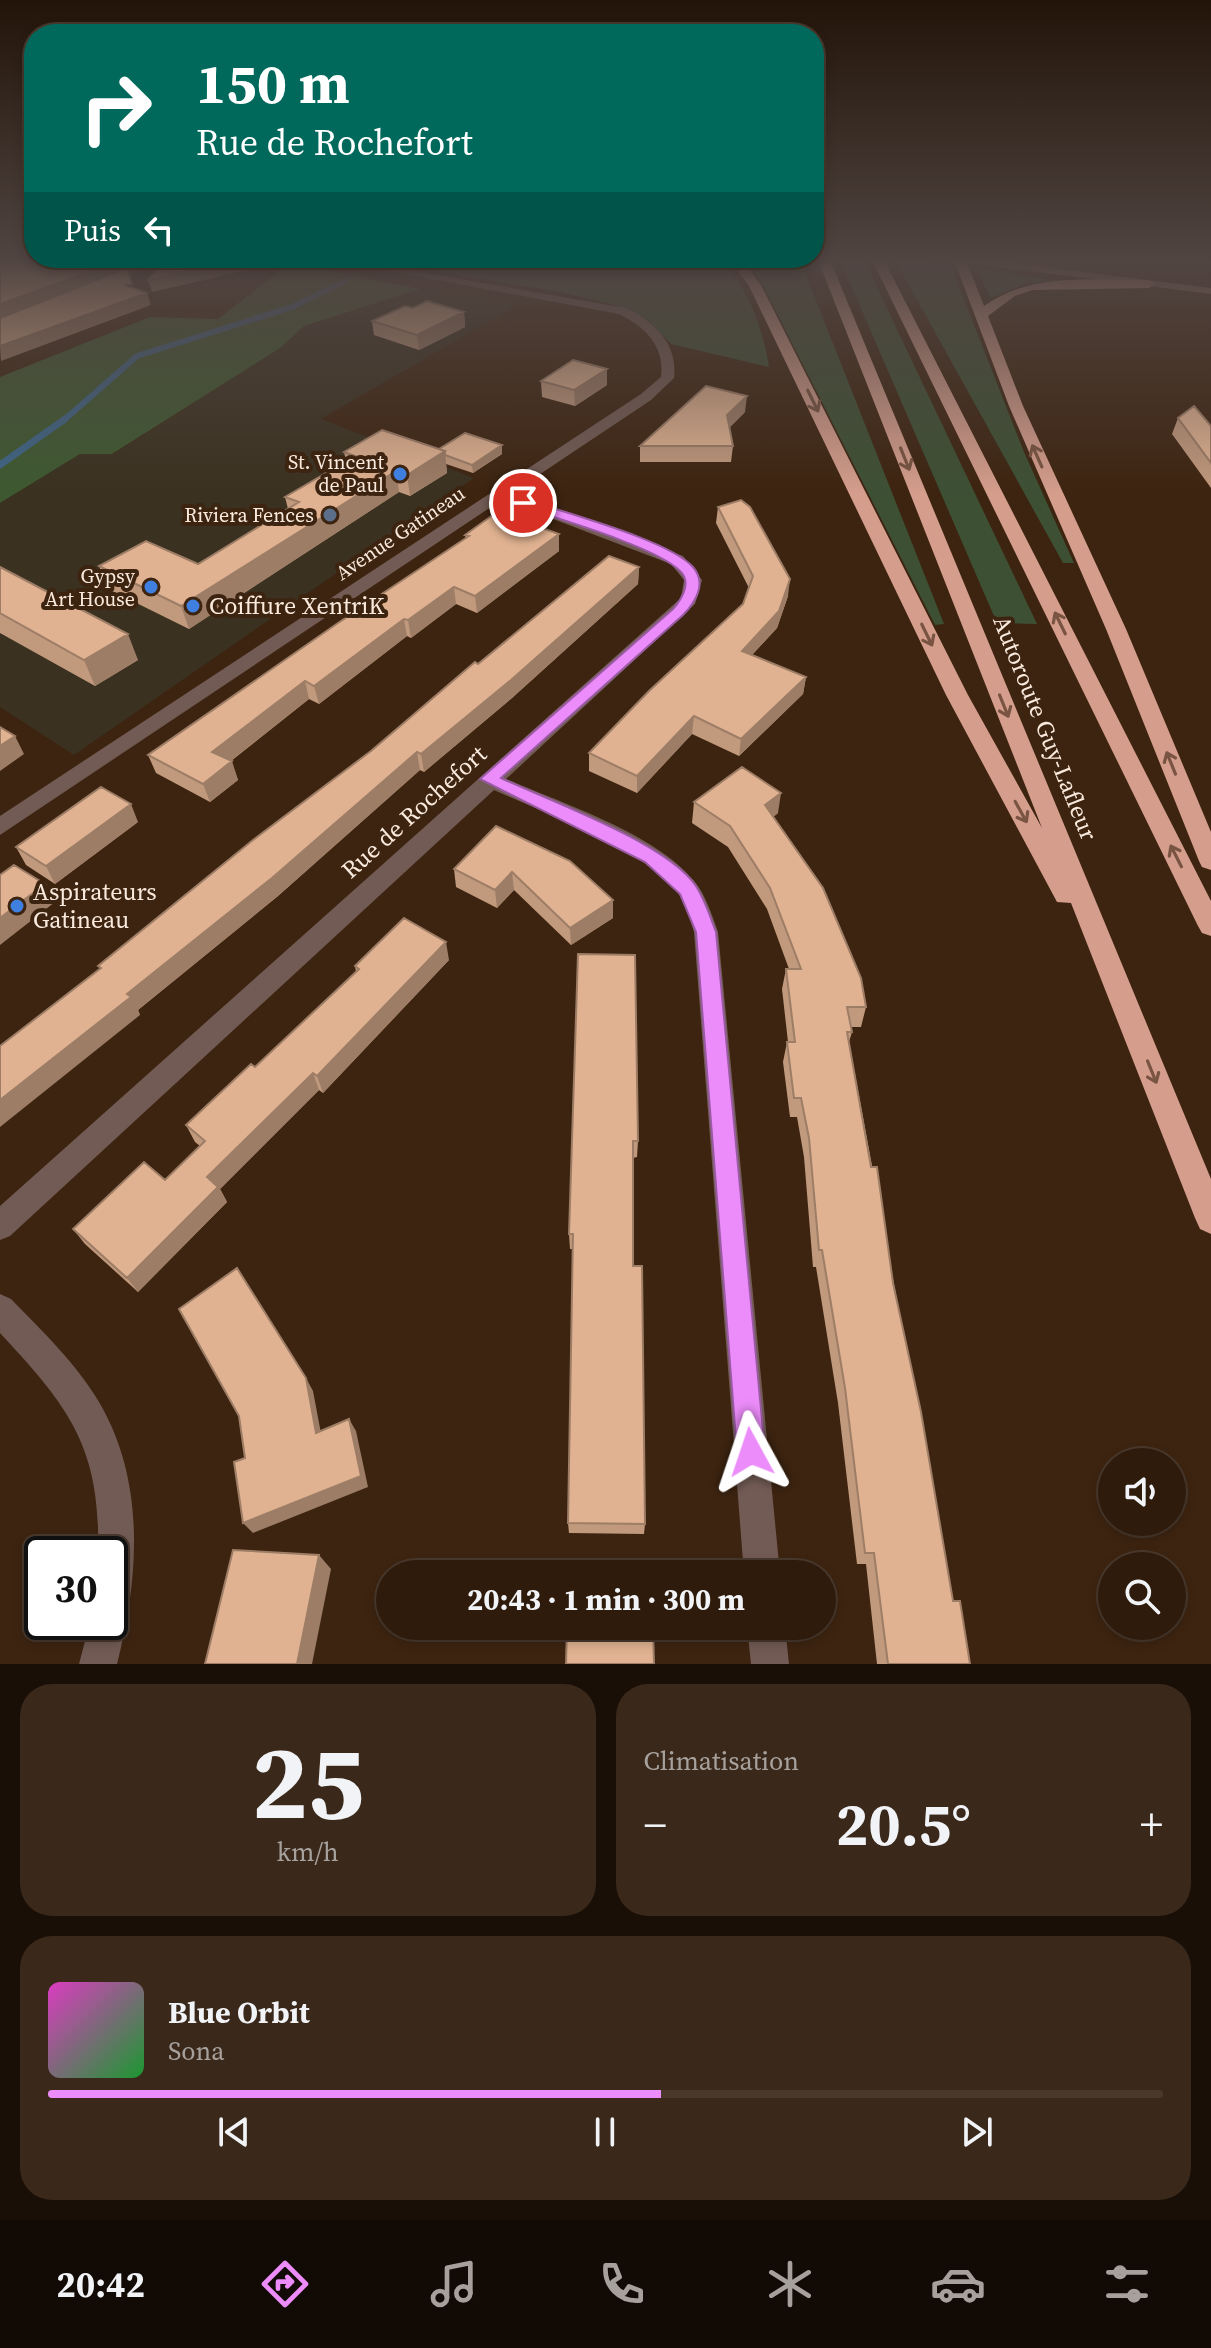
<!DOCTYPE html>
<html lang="fr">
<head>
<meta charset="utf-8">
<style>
	:root { --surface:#2e1b0c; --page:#3a281a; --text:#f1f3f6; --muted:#a7a19d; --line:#49392d; --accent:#ec8cfa }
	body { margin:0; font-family:"Source Serif 4",serif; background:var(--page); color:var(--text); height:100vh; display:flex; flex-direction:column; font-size:30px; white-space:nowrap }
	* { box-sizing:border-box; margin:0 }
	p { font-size:26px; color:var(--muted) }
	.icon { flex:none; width:44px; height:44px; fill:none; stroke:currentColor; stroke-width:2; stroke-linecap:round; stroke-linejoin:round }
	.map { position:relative; height:1664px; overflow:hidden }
	.details { display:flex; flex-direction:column; gap:20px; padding:20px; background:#190f07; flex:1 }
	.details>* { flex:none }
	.top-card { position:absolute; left:24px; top:24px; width:800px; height:244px; border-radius:32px; box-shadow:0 4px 12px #0003,0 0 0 2px var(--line); background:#00695c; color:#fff; overflow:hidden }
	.buttons { position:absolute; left:1098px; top:1448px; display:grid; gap:16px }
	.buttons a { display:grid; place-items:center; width:88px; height:88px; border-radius:50%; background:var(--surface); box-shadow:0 4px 12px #0003,0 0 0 2px var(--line); font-size:40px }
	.speed { position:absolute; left:24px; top:1536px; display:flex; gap:16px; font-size:40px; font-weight:700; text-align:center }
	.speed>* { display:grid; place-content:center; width:104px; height:104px; border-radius:50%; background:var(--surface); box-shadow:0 4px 12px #0003,0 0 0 2px var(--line); line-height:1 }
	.speed .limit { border:4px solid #111; border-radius:12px; background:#fff; color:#111 }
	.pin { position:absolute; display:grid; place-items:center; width:68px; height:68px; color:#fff; margin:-34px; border:4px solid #fff; border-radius:50%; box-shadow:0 2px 8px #0007 }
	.me { position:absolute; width:88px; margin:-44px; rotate:355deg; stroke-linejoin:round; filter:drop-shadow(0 0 6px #0008) }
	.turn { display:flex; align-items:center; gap:28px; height:168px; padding:0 40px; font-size:36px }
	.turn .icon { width:104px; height:104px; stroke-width:2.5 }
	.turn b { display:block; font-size:56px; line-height:68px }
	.then { display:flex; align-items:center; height:76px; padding:0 40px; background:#0003; gap:16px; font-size:30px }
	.big { font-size:60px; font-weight:700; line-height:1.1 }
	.details .card { flex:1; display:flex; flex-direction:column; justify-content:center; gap:12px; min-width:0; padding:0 28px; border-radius:32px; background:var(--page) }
	.details .dial { align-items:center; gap:0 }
	.dial b { font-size:104px; line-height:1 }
	.song { display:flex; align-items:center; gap:24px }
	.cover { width:96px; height:96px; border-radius:12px; background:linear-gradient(135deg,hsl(310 70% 55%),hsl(130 70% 35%)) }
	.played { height:8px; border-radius:4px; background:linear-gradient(90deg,var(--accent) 55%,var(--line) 55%) }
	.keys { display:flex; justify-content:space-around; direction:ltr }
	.heat { display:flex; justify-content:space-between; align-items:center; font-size:44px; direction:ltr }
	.details .tiles { flex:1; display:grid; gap:20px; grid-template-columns:1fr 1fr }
	.card:last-child { grid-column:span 2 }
	.trip { position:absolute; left:376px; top:1560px; width:460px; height:80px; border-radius:40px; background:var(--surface); box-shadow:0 4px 12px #0003,0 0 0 2px var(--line); font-weight:700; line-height:80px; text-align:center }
	.tab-bar { display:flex; height:128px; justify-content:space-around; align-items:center; background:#120b05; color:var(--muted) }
	.tab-bar .icon { width:56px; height:56px }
	.tab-bar .on { color:var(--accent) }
	.tab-bar b { font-size:36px; color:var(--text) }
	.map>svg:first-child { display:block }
	.commercial { fill:#3a3120 }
	.green { fill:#3d5034 }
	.forest { fill:#3e5931 }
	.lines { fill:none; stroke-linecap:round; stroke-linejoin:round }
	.stream-far1 { stroke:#3e6587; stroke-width:6 }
	.stream { stroke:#3e6587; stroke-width:7 }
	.minor { fill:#725b54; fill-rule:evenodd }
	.tertiary { fill:#725b54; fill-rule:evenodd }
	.secondary { fill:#99766b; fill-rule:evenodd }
	.motorway { fill:#d49d8c; fill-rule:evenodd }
	.wall { fill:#c1997d }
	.shaded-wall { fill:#9d7d66 }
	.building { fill:#e0b291; stroke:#9d7d66; stroke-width:2 }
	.oneway { stroke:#795442 }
	.route { fill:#ec8cfa; stroke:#995ba2; stroke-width:2 }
	.shop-dot { fill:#3f7fe0; stroke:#3d2410; stroke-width:3 }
	.service-dot { fill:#5c6f8a; stroke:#3d2410; stroke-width:3 }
	.labels { text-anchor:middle; stroke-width:8; stroke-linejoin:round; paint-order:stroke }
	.far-poi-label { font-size:20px; fill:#faeadd; stroke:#3d2410; text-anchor:end }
	.far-street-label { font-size:20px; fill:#faeadd; stroke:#3d2410 }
	.poi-label { font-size:24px; fill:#faeadd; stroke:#3d2410; text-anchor:start }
	.street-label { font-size:24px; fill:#faeadd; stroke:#3d2410 }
</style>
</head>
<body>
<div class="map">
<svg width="1211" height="1664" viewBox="0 0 1211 1664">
	<rect width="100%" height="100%" fill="#3d2410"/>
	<path class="commercial" d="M420 289 517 305 321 419 474 478 74 755 0 707V503L80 454H113L280 348 304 326Z"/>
	<path class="green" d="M365 260H718C747 281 764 332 769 367L671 344 650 322 614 305 560 292Z
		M746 260H800L944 624 935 625 756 272Z
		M840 260H864L1037 624 997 623Z
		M895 260 950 264 1024 452 1074 563H1063Z
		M975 268 1060 281 1028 283 991 298Z"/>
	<path class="forest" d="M290 263 420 289 304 326 280 348 112 454H80L0 503V377L150 317 218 319Z"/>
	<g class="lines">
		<path class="stream-far1" d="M63 421 137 356 292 307 345 281"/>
		<path class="stream" d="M0 465 65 419"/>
		<path class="minor" d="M142 260H154L106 290 96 288Z
			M493 490H503L683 556 702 580 695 604 506 779C563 804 655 833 695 882 706 896 712 915 718 932L780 1574H744L694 932C690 919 686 903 677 892 636 844 551 816 494 790L10 1236 0 1240V1206L681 598 684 580 671 564 493 496Z
			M0 1294 11 1299C42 1331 76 1363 99 1402 146 1482 139 1578 117 1664H79L90 1622H110V1554H98C101 1448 70 1408 0 1333Z
			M747 1626H785L789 1664H751Z"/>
		<path class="tertiary" d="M330 260H351L626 308C655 322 678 344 674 378L651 400 0 835V816L641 394 661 377C665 346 645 327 619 314Z"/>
		<path class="secondary" d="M961 260H989L1211 288V294L966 263Z"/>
		<path class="motorway" d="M730 260H742L761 285 968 695 1042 828 818 260H830L1211 1179V1234L1200 1229 1195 1218 1071 903 1057 902 946 695 749 286Z
			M872 260H884L1211 901V936L1202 933 1198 926Z
			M954 260H966L984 306C1034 271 1090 281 1149 280L1155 284 1149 288 1032 290 1015 296 988 316 1023 406 1126 629 1211 832V870L1202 867 1199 861 1106 629 1009 406Z"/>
	</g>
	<path class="wall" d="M413 308 464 312 465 327 419 350 374 335 372 321Z
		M541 381 607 385 575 406 542 397Z
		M745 412 729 428 733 446 731 462H640V446Z
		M1178 418 1211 426V488L1172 434Z
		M439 449 502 454 473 473 446 464 447 473 410 496 399 492 189 629 108 589 99 566 198 564 288 509 285 497 346 461 344 452Z
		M718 507 788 596 777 628 752 655 806 677 803 694 739 756 692 734 637 793 589 771V753L743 604 749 588 716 523Z
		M559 534V551L477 613 456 604 411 638 407 636 319 704 309 699 231 761 238 780 210 802 156 773 148 755 466 539 465 535Z
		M0 567 138 660 95 686 0 633Z
		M639 567 638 584 512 698 424 772 420 770 278 896 138 1010 140 1015 100 969 98 966 371 751 478 664Z
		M694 802 778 813 773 817 866 1007 861 1027H851L852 1032 849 1042 953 1601 970 1664H877L866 1564H857L838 1403 816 1267H813L804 1157 797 1117H790L783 1062 787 1042H788L782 989 786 969H789L767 909 728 847 692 823Z
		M138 822 55 884 26 865 16 847Z
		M496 826 613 918 571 945 514 890 497 908 456 887 454 869Z
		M578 954 638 1141 637 1157 633 1158V1266L645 1524 644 1534 569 1533 568 1523 573 1249H570L569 1234Z
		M449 960 323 1093 319 1090 220 1189 227 1202 138 1292 85 1244 73 1229 165 1180 200 1146 195 1142 186 1125 255 1067 356 972 355 966Z"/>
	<path class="shaded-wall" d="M116 260H125L127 267 112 277 0 319V304Z
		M238 260H260L261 267 152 292 148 280Z
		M147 293 151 305 1 361 0 346Z
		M464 312 465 327 419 350 417 335Z
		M607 369V385L575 406 574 390Z
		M747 396 745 412 726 431 727 415Z
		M502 445V454L473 473 472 465Z
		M445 451 447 473 410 496 407 475Z
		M396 471 399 492 189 629 181 606Z
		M559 534V551L477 613 475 596Z
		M639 567 638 584 512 698 424 772 421 754Z
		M790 579 788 596 777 628 740 668 742 651Z
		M454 587 456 604 411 638 408 620Z
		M404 619 407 636 319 704 314 686Z
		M128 634 138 660 95 686 84 660Z
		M806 677 803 694 739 756 741 739Z
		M305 681 309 699 219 770 212 752Z
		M694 716 692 734 637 793V776Z
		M15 736 24 754 0 771V746Z
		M417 752 420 770 278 896 138 1010 140 1015 0 1127V1100Z
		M232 761 238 780 210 802 203 784Z
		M781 793 778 813 762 826 765 805Z
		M131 804 138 822 55 884 46 866Z
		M512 872 514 890 497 908 495 890Z
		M45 884 55 902 0 945V918Z
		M613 900V918L571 945 570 928Z
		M446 942 449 960 323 1093 317 1076Z
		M313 1073 319 1090 220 1189 227 1202 138 1292 127 1278 207 1177Z
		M306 1378 313 1391 323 1444 316 1433Z
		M349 1419 356 1431 368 1487 253 1533 243 1523Z
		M319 1555 331 1569 312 1664H297Z"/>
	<path class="building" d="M0 260H116L108 265 0 304Z
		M165 260H238L148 280Z
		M127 268 132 284 124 285 147 293 0 346V318Z
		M427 301 464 312 417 335 372 321 405 306 413 308Z
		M573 360 607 369 574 390 541 381Z
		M706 386 747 396 727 415 733 446H640Z
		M1194 406 1211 426V463L1178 418Z
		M382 430 445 451 407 475 396 471 181 606 99 566 146 541 198 564 299 502 285 497 355 456 344 452Z
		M465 433 502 445 472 465 445 455V451L439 449Z
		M741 500 750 507 790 579 779 611 742 651 806 677 741 739 694 716 637 776 589 753 649 691 743 604 753 576 718 507Z
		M497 512 559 534 475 596 454 587 408 620 404 619 314 686 305 681 212 752 232 761 203 784 148 755 338 623 469 536 465 535Z
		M609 556 639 567 511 680 421 754 417 752 272 878 127 994 131 997 0 1100V1046L101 968 98 966 253 840 371 751 475 662 478 664Z
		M0 567 128 634 84 660 0 613Z
		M0 727 15 736 0 746Z
		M742 767 781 793 765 805 823 888 861 978 866 1007H847L852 1032H847L871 1167H877L893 1283 921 1412 953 1601H960L970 1664H888L874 1553H865L845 1388 822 1250H819L809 1138 801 1098H794L787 1042H795L786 969H801L770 888 730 826 694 802Z
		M101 787 131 804 46 866 16 847Z
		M496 826 570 861 613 900 570 928 512 872 495 890 454 869Z
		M14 865 45 884 0 918V875Z
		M404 918 446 942 317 1076 313 1073 207 1177 218 1187 127 1278 73 1229 144 1162 165 1180 205 1141 186 1125 251 1064 255 1067 359 969 355 966Z
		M578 954 635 955 638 1141H633V1266H642L645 1524 568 1523 573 1234H569Z
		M237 1268 306 1378 316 1433 349 1419 361 1476 243 1523 234 1462 245 1458 239 1416 179 1309Z
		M233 1550 319 1555 297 1664H205Z
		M568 1572 653 1573V1574H568Z
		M567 1626H653L654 1664H566Z"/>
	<defs><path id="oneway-shaft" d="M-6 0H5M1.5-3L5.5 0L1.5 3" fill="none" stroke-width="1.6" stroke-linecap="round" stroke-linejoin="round" transform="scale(2)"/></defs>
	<g class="oneway">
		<use href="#oneway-shaft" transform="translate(813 401) rotate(64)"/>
		<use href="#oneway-shaft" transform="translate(1037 456) rotate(-114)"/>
		<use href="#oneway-shaft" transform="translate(905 459) rotate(68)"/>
		<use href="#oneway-shaft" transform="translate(1060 623) rotate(-116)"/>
		<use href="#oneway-shaft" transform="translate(927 635) rotate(64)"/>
		<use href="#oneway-shaft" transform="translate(1004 706) rotate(68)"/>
		<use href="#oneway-shaft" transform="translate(1171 763) rotate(-112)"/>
		<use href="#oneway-shaft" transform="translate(1021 812) rotate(61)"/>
		<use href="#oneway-shaft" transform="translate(1176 856) rotate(-117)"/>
		<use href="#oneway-shaft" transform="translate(1152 1072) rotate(68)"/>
	</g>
	<linearGradient id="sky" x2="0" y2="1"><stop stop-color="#221409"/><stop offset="0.53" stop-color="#514542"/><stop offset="1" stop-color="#514542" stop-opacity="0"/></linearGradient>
	<rect width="1211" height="493" fill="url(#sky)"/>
	<path class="route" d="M519 500H528C565 513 669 540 693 567 707 583 696 602 683 615L501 778C550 801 667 843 696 886 705 900 710 916 716 932L765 1452 761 1462 751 1466 741 1462 737 1452 696 932 680 894 645 862 480 779 673 609C682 599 692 582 680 571 657 547 555 518 519 506Z"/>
	<g class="shop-dot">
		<circle cx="400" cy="474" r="8"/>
		<circle cx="151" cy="587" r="8"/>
		<circle cx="193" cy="606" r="8"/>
		<circle cx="17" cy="906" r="8"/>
	</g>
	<circle class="service-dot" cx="330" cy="515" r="8"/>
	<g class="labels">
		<g class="far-poi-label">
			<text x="384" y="469">St. Vincent<tspan x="384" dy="23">de Paul</tspan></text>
			<text x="314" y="522">Riviera Fences</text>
			<text x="135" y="583">Gypsy<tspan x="135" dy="23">Art House</tspan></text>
		</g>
		<g class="far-street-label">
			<text transform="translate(400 533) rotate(-34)" y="7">Avenue Gatineau</text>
		</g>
		<g class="poi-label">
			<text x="209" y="614">Coiffure XentriK</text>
			<text x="33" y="900">Aspirateurs<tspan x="33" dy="28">Gatineau</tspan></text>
		</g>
		<g class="street-label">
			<text transform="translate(1045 728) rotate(68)" y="8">Autoroute Guy-Lafleur</text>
			<text transform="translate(414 812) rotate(-42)" y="8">Rue de Rochefort</text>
		</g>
	</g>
</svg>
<div class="buttons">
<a><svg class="icon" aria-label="sound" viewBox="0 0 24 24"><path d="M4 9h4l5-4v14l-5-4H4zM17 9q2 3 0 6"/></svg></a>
<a><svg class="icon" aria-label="search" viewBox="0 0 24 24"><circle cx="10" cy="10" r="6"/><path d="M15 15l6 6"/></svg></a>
</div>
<div class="speed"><div class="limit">30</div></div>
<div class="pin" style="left:523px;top:503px;background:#d93025"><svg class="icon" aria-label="arrive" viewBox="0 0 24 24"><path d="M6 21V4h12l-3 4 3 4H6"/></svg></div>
<svg class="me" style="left:751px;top:1452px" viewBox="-20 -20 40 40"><path d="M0-17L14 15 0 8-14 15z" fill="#ec8cfa" stroke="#fff" stroke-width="4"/></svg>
<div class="trip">20:43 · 1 min · 300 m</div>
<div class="top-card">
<div class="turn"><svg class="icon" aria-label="right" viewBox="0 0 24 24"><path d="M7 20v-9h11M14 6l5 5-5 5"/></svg><div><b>150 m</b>Rue de Rochefort</div></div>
<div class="then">Puis<svg class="icon" aria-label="left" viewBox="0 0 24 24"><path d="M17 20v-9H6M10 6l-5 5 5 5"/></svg></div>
</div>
</div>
<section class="details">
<div class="tiles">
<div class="card dial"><b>25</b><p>km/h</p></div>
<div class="card"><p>Climatisation</p>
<div class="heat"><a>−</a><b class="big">20.5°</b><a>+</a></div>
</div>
<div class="card">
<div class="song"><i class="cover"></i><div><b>Blue Orbit</b><p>Sona</p></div></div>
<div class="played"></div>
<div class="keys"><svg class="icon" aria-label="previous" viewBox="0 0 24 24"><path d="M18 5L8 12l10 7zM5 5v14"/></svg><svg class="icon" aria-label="pause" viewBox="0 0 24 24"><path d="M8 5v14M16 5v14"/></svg><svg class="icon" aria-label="next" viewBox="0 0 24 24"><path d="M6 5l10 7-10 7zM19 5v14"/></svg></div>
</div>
</div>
</section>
<nav class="tab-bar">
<b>20:42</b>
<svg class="icon on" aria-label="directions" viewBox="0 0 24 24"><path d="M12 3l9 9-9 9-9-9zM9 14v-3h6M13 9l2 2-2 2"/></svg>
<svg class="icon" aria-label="music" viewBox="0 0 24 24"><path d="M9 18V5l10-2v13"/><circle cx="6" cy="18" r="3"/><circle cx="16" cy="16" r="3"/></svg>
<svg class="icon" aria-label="phone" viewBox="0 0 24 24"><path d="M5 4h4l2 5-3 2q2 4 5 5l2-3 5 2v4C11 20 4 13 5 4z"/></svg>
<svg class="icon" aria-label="climate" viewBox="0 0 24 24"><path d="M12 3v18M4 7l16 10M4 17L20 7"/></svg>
<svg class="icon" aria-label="car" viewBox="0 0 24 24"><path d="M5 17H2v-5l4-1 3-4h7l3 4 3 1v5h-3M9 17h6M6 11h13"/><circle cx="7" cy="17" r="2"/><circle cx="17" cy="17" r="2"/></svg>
<svg class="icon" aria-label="filters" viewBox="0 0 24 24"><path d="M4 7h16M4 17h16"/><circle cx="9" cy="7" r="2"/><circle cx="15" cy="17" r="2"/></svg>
</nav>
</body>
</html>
